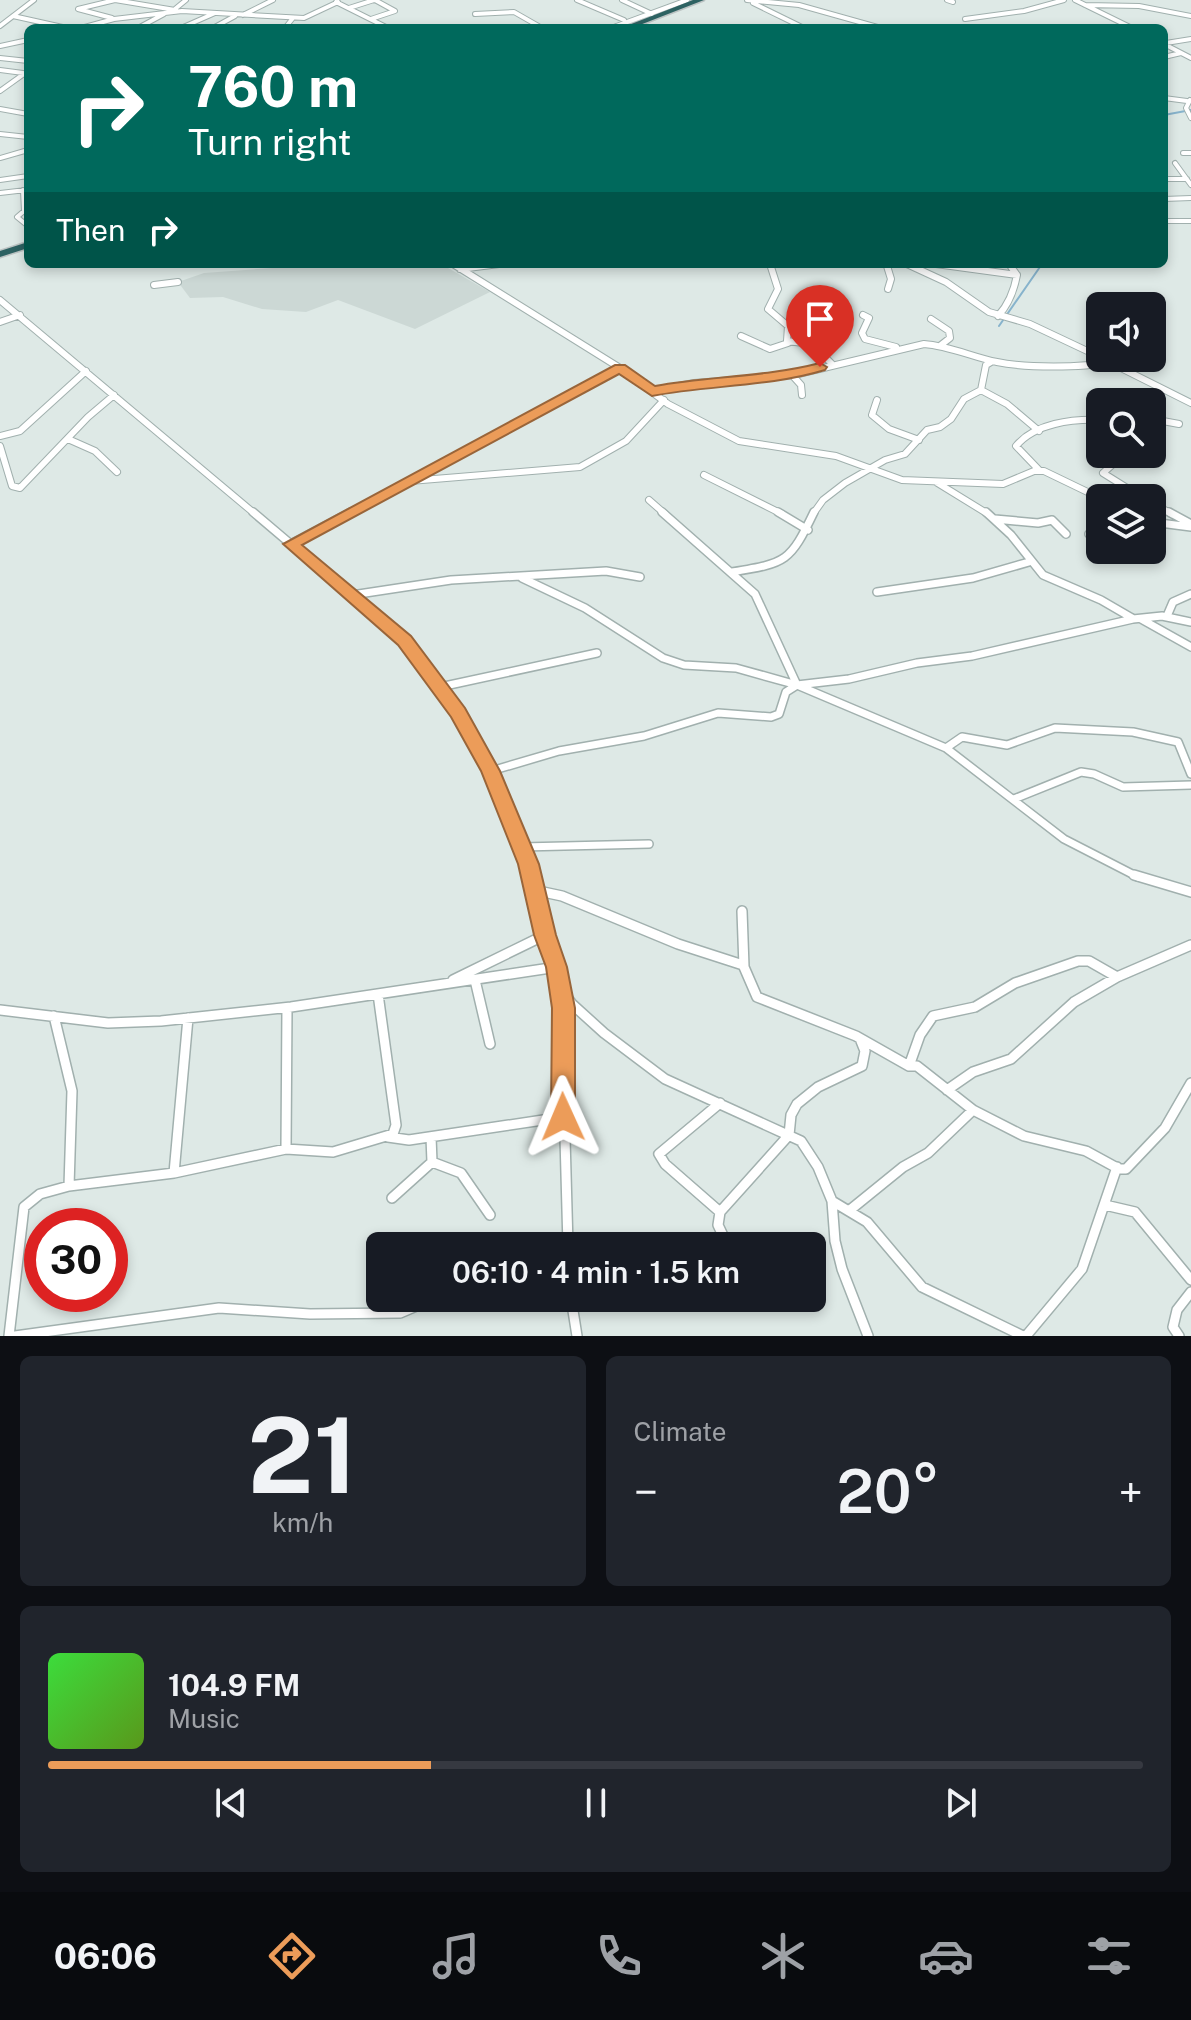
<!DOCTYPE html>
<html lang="en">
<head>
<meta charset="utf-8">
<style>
	:root { --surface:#171b24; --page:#20242c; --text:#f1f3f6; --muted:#9ea1a6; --line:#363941; --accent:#ec9c59 }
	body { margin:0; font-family:"Public Sans",sans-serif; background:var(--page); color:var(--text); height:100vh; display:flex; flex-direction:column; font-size:30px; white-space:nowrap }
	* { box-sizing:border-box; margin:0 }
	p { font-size:26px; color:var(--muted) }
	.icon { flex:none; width:44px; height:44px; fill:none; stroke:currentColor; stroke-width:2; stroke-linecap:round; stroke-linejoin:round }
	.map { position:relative; height:1336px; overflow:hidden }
	.sheet { display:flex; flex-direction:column; gap:20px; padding:20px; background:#0d0f14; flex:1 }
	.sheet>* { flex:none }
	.top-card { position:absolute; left:24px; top:24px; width:1144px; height:244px; border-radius:12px; box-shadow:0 4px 12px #0003; background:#00695c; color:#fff; overflow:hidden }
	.tools { position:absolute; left:1086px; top:292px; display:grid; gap:16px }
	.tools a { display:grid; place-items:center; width:80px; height:80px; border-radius:12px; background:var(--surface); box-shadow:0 4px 12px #0003; font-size:40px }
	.speed { position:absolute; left:24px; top:1208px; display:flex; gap:16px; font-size:40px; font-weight:700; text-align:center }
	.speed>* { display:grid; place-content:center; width:104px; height:104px; border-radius:50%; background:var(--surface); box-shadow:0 4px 12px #0003; line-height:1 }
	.speed .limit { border:12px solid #d22; background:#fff; color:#111 }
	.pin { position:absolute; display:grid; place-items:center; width:68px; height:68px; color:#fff; margin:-82px -34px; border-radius:50% 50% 50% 0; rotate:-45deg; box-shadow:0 0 8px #0007 }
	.pin .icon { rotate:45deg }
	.me { position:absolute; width:88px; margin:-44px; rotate:359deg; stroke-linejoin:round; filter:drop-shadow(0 0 6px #0008) }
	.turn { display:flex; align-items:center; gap:28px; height:168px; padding:0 32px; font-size:36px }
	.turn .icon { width:104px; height:104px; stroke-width:2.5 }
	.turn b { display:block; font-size:56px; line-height:68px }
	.then { display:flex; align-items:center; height:76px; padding:0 32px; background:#0003; gap:16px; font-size:30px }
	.big { font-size:60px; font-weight:600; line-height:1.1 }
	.sheet .widget { flex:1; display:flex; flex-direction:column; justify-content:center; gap:12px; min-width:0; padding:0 28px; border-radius:12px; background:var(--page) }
	.sheet .dial { align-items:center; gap:0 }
	.dial b { font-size:104px; line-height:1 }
	.song { display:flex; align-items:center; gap:24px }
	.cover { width:96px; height:96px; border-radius:12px; background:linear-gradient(135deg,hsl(120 70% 55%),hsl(90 70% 35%)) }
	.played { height:8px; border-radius:4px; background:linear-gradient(90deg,var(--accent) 35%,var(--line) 35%) }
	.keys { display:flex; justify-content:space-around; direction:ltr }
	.heat { display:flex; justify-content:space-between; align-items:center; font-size:44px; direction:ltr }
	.sheet .tiles { flex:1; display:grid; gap:20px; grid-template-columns:1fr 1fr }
	.widget:last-child { grid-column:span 2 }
	.trip { position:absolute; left:366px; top:1232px; width:460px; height:80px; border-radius:12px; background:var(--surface); box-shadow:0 4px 12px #0003; font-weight:600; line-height:80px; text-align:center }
	.tabs { display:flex; height:128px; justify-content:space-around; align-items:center; background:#090b0e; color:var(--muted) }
	.tabs .icon { width:56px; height:56px }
	.tabs .current { color:var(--accent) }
	.tabs b { font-size:36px; color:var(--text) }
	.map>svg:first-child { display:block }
	.built { fill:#ccd8d5 }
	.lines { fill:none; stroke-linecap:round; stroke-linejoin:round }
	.stream { stroke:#87b3cc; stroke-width:2 }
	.street-far3-casing { stroke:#a1b0ae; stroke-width:6 }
	.street-far2-casing { stroke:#a1b0ae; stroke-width:8 }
	.street-far1-casing { stroke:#a1b0ae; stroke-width:10 }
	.street-casing { stroke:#a1b0ae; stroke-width:12 }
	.highway-casing { stroke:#bcc3c3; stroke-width:3 }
	.street-far3 { stroke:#fff; stroke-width:4 }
	.street-far2 { stroke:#fff; stroke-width:6 }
	.street-far1 { stroke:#fff; stroke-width:7 }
	.street { stroke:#fff; stroke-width:9 }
	.highway { fill:#2d6262; fill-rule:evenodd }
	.route { fill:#ec9c59; stroke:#99653a; stroke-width:2 }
</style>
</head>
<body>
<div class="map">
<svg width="1191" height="1336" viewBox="0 0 1191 1336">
	<rect width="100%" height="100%" fill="#dee9e6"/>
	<path class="built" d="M270 264H441L490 292 415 329 338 300 306 312 262 309 223 297 190 298 178 282 204 273 272 268Z"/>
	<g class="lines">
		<path class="stream" d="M1164 115 1191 110
			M999 326 1042 264"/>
		<defs>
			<path id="street-far3" d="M115 0 175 10
				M577 0 624 20
				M622 0 652 14
				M747 0 799 5 881 28
				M947 0 953 2
				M1075 0 1132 28
				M336 2 388 28
				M753 3 804 28
				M1085 5 1139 6 1191 16
				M349 8 374 0
				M175 9 186 0
				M475 14 514 12 542 28
				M243 15 273 0
				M13 16 67 28
				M112 18 78 9 115 0
				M371 19 395 11 375 0
				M965 19 1024 11 1064 0
				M0 26 34 0
				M81 28 114 19 182 11 304 18 338 2
				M138 28 164 14
				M181 28 215 13
				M213 28 235 16
				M285 28 293 18
				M611 28 687 0
				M1166 43 1191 39
				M1164 44 1191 58
				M0 46 28 40
				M1164 57 1181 53
				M0 58 28 61
				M0 70 23 73
				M0 91 28 71
				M1164 98 1187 101
				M1190 100 1186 108 1191 118
				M0 109 28 114
				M0 134 28 137
				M1183 153H1191
				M0 158 28 150
				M1175 163 1191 185
				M1164 179H1187
				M0 180 28 176
				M23 190 24 211 17 217 28 226
				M0 193 26 190
				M1164 199 1191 198
				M1164 221H1191"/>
			<path id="street-far2" d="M453 264 620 368 668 404 739 441 836 456 902 480 1003 484 1034 471H1044L1100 498
				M770 264 778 289 768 309 788 326 787 341 812 344 833 365
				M868 264H903
				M907 264 946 282 989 312 1030 324 1100 357
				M936 264 1017 275
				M887 266 891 279 888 289
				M460 269 499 264
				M154 285 178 282
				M0 300 255 514
				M863 315 869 318 862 333 865 339 896 347
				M998 316C1009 304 1014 291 1017 275L1009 264
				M931 319 949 331 950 338 941 345
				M0 322 20 315
				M741 336 770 349 788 343
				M1107 361 1191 403
				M991 362 986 365 981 390 1007 404 1039 431
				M792 375 801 385 802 395
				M652 391 694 383 794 375 924 344C950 346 972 357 997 362 1025 368 1082 368 1110 362
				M877 400 872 415 889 429 919 440
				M1152 419 1179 424
				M0 436 20 431 86 371
				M68 439 95 451 117 472
				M0 446 12 486 20 488 88 417 114 395
				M1121 457 1103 473 1143 498
				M1039 470 1016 446C1035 423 1072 419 1100 420
				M704 475 782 514
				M410 481 580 467 626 441 664 400
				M936 482 988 514
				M649 500 665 514
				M1152 503 1172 514
				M347 514 620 368
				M813 514 823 500 845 483 885 460 905 454 927 430 940 427 951 419 964 399 981 390"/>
			<path id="street-far1" d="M253 512 405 641C459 701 512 798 532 877
				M662 512 755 594 797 685 946 748 1064 839 1138 877
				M778 512 808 530
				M986 512 1011 535 1043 575 1101 600 1132 618
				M1169 512 1191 524
				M995 519 1038 523 1052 520 1066 534
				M1152 522 1191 527
				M1089 534H1100
				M291 544 351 512
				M732 572C787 563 790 562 814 512
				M522 578 585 608 663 658 684 665 736 668 797 685 849 679 917 663 972 656 1133 619 1162 616 1191 622
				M877 592 973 578 1029 562
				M352 595 451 580 606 571 640 577
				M1167 616 1173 602 1191 594
				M1141 619 1191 647
				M440 687 597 653
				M946 748 962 737 1007 745 1055 728 1133 732 1178 742 1191 774
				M491 771 559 751 644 736 718 713 771 717 779 714 786 692 797 685
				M1014 799 1081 772 1094 774 1123 787 1191 785
				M522 847 649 844"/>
			<path id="street" d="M532 875 561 989 572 1004 604 1033 665 1079 801 1141 818 1167 832 1201 835 1241 842 1269 868 1336
				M1134 875 1191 892
				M534 890 562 896 678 944 743 965
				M742 911 744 967 757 997 856 1036 909 1066H917L973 1110 1024 1136 1086 1151 1119 1169H1126L1165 1128 1191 1083
				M453 980 545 935
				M475 980 490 1044
				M561 993 568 1246
				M0 1010 108 1023 161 1021 291 1007 557 967
				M54 1016 72 1091 69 1186 174 1173 286 1149 333 1152 393 1134 396 1125 378 994
				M909 1066 920 1035 933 1016 975 1007 1015 983 1078 961H1089L1117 977
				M947 1090 973 1072 1011 1059 1074 1002 1117 977 1191 945
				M720 1103 659 1154 665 1164 720 1212
				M388 1137 409 1140 563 1117
				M431 1137 432 1162 461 1173 490 1215
				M286 1149 287 1008
				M174 1173 188 1018
				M392 1198 432 1162
				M832 1201 867 1222 922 1287 1023 1336
				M1105 1205 1135 1212 1191 1280
				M850 1210 903 1167 928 1153 973 1110
				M728 1246 718 1225 720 1212 789 1135 791 1115 797 1104 818 1087 862 1066 865 1051 861 1041
				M571 1298 577 1336
				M659 1298 676 1299
				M571 1300 626 1303 649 1298
				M9 1336 24 1207 40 1194 69 1186
				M15 1336 219 1308 310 1314 400 1313 435 1298
				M1026 1336 1082 1269 1117 1167
				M1179 1336 1173 1327 1177 1310 1191 1292"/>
			<path id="highway" d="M693 0H704L632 28H621Z
				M28 242V248L0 257V251Z"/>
		</defs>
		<use href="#street-far3" class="street-far3-casing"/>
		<use href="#street-far2" class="street-far2-casing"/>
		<use href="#street-far1" class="street-far1-casing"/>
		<use href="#street" class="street-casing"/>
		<use href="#highway" class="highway-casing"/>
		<use href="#street-far3" class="street-far3"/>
		<use href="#street-far2" class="street-far2"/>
		<use href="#street-far1" class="street-far1"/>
		<use href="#street" class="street"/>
		<use href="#highway" class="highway"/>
	</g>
	<path class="route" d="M820 363 827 367 825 370C769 387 709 385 652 396L619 374 302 545 411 636 465 708 500 771 539 864 556 935 567 967 575 1008V1117L571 1124 563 1127 554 1124 551 1117 552 1008 546 967 534 935 518 864 481 771 451 717 398 645 283 544 615 365H625L655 386C710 376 766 377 820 363Z"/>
</svg>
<div class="tools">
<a><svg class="icon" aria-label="sound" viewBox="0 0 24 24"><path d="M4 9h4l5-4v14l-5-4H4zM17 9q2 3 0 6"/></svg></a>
<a><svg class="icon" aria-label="search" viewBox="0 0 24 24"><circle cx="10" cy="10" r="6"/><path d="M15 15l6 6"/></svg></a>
<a><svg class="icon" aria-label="layers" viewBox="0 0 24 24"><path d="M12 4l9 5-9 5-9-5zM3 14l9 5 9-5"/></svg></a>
</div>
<div class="speed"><div class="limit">30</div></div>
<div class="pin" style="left:820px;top:367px;background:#d93025"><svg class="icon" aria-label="arrive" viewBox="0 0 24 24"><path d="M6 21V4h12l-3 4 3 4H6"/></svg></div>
<svg class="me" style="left:563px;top:1117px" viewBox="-20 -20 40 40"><path d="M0-17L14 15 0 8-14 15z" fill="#ec9c59" stroke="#fff" stroke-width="4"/></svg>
<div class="trip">06:10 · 4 min · 1.5 km</div>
<div class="top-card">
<div class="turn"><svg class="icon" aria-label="right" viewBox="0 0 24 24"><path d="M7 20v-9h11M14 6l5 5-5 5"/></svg><div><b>760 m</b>Turn right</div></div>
<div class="then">Then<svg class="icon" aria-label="right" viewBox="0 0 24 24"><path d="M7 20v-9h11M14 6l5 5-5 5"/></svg></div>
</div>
</div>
<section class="sheet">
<div class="tiles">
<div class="widget dial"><b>21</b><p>km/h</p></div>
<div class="widget"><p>Climate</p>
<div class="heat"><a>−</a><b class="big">20°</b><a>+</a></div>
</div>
<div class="widget">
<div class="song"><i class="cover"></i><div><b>104.9 FM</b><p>Music</p></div></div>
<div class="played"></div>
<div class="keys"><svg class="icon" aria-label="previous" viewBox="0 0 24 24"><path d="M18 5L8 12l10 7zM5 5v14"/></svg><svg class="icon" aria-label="pause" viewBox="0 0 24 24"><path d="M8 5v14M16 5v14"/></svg><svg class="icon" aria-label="next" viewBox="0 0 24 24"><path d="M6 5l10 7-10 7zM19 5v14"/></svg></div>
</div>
</div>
</section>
<nav class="tabs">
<b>06:06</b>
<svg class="icon current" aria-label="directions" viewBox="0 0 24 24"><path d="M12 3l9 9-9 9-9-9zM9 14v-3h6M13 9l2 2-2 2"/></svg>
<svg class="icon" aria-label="music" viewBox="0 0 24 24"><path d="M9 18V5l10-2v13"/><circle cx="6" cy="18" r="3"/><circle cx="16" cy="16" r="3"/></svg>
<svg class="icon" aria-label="phone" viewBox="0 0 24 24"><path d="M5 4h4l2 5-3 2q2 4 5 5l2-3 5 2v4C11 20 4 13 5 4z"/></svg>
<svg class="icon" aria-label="climate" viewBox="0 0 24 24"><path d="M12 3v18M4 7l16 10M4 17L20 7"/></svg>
<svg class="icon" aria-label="car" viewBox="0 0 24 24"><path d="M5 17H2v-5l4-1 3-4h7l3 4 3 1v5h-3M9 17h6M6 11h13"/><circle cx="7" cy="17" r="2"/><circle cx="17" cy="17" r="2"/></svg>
<svg class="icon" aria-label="filters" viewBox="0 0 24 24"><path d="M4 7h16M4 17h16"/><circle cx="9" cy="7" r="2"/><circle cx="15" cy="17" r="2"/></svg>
</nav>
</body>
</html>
